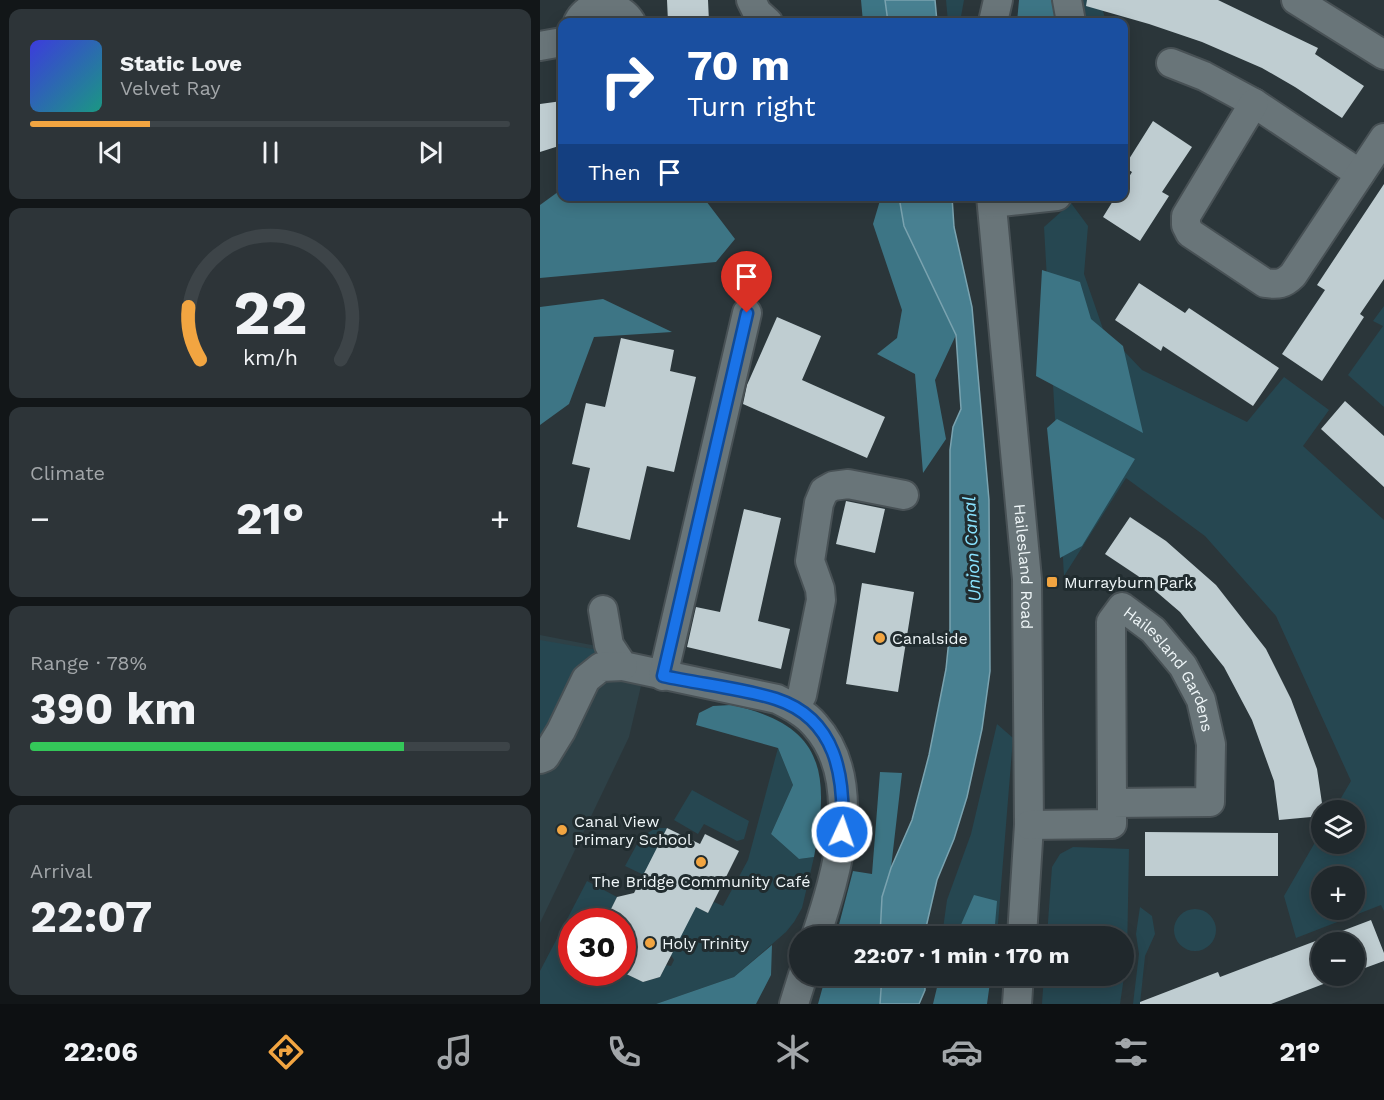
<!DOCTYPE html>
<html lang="en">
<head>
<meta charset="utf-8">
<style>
	:root { --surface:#20282c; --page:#2d3438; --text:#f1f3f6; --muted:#a2a6a9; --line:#3d4448; --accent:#f2a541 }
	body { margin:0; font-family:"Work Sans",sans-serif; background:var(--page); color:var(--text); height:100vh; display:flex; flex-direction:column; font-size:22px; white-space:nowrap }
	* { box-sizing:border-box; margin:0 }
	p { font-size:20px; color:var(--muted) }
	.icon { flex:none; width:33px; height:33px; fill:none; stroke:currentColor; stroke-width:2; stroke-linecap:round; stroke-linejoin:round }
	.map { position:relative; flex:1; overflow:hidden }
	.side { display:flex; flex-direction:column; gap:9px; padding:9px; background:#121618; width:540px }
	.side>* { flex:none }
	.banner { position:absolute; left:18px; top:18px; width:570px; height:183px; border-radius:12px; box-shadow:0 3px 15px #0003,0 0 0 2px var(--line); background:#1a4fa0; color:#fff; overflow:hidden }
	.tools { position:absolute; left:771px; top:800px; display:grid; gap:12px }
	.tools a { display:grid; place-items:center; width:54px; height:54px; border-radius:50%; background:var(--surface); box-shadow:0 3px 15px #0003,0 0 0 2px var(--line); font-size:30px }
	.speed { position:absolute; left:18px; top:908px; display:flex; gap:12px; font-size:30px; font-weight:700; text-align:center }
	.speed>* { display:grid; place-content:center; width:78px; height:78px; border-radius:50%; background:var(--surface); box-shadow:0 3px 15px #0003,0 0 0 2px var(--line); line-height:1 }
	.speed .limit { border:9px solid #d22; background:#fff; color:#111 }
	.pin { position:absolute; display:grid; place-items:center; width:51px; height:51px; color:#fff; margin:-62px -26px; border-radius:50% 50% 50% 0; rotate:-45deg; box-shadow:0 0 6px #0007 }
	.pin .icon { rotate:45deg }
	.me { position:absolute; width:66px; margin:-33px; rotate:3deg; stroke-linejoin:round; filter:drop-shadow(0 0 4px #0008) }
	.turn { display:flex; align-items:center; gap:21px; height:126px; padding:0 30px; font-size:27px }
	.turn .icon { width:78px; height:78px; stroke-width:2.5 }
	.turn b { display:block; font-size:42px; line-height:51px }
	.then { display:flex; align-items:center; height:57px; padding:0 30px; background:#0003; gap:12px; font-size:22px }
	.big { font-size:45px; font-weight:700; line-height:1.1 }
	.side .widget { flex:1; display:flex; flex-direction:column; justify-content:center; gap:9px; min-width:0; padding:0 21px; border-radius:12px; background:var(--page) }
	.side .dial { align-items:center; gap:0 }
	.dial svg { height:156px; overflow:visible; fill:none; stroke:var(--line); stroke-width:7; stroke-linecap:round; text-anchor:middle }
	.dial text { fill:var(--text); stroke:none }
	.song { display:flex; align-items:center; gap:18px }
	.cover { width:72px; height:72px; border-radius:9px; background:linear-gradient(135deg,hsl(240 70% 55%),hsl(170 70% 35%)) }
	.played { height:6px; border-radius:3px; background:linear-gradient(90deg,var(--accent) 25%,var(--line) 25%) }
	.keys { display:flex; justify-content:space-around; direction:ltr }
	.heat { display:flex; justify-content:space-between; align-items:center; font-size:33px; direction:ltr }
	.charge { height:9px; border-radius:4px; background:linear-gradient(90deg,#34c759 78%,var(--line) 0) }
	.trip { position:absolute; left:249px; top:926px; width:345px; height:60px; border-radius:30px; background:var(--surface); box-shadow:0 3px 15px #0003,0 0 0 2px var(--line); font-weight:700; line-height:60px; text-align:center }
	.menu { display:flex; height:96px; justify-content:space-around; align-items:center; background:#0d1012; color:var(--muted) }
	.menu .icon { width:42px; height:42px }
	.menu .current { color:var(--accent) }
	.menu b { font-size:27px; color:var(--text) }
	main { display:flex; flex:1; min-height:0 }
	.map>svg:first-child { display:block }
	.built { fill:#2e4147 }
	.green { fill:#264751; fill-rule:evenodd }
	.forest { fill:#3d7585 }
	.water { fill:#488091; stroke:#7aa3b0; stroke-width:1.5 }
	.building { fill:#bfcdd1 }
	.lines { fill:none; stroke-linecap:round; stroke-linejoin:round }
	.minor-casing { stroke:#485155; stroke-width:32 }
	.minor { stroke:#697579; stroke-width:28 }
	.route-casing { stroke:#114b97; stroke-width:15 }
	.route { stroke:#1a73e8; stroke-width:10 }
	.poi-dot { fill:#f2a541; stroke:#212c2f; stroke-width:2 }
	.labels { text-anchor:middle; stroke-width:6; stroke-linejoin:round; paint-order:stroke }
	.street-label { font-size:16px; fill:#eff6f8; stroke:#212c2f }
	.poi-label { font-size:16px; fill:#eff6f8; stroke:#212c2f; text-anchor:start }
	.water-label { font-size:18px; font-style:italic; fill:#89e3ff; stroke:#212c2f }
</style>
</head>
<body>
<main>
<section class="side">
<div class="widget">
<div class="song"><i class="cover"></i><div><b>Static Love</b><p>Velvet Ray</p></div></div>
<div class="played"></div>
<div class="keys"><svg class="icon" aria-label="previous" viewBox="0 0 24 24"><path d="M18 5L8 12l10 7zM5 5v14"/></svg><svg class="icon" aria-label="pause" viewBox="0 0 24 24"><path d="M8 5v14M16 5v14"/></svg><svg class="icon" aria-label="next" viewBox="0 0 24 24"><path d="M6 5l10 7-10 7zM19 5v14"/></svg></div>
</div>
<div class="widget dial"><svg viewBox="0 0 100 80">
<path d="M14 69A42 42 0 1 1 86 69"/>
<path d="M14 69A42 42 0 0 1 8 42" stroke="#f2a541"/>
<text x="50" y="56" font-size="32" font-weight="700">22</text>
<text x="50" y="72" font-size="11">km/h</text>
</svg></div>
<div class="widget"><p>Climate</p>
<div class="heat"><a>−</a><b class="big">21°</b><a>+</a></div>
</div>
<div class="widget"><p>Range · 78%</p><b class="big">390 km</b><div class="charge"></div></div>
<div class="widget"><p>Arrival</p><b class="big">22:07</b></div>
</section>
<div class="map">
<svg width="844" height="1004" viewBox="0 0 844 1004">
	<rect width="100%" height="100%" fill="#2b363a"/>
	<path class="built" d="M0 635 108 656 89 737 0 923Z"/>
	<path class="green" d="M406 0H424L420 22H408Z
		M541 0H560L566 22H545Z
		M531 203 548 226 544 274 563 329 602 370 707 422 744 377 789 410 763 446 844 520V911L841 905 756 938 744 896 781 832 782 843H814V810H794L811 781 736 616 665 536 586 478 524 576 504 227ZM782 876H814V909H782Z
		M844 306V407L808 375 843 326 833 321Z
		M0 640 64 651 0 742Z
		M457 724 473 738 457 936H402L407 900 431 834Z
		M238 748 253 785 231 834 259 859 274 857 262 908 254 922 246 932 194 977 116 1004H0V971L47 881 77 897 65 921H32V972H83L103 982 120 977 126 965 131 966 134 960 131 955 134 896 168 913 174 902 183 906 208 860Z
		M152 790 209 821 204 839 197 841 164 824 158 834 134 820Z
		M116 828H127L104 875 85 866 101 837Z
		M533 847 589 849 587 956 580 1004H502L504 975H584V936H507L512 867 520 854Z
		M600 907 612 916 615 934 605 956 600 1004H593L599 954 596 934Z
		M634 930a21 21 0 1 1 42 0a21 21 0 1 1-42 0Z"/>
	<path class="forest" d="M321 0H345L348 22H323Z
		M479 0H517L519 22H477Z
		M22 189V196L163 197 195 239 176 262 0 278V205Z
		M341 197H359L364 226 416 335 395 380 406 439 383 473 375 374 337 354 357 338 362 310 333 224Z
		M502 270 540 282 551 319 583 346 603 433 496 376Z
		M63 299 132 332 54 337 29 404 0 425V307Z
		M517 419 595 459 542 546 520 558 507 428Z
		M191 705C285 725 290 773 274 857L259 859 231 834 253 785 238 748 156 725 159 713 173 706Z
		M340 772 362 773 351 868 342 897 340 936H296L313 871 332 874Z
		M434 895 457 901 454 936H416Z
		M232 945 231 975 216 1004H116L194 977Z
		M286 975H342L340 1004H278Z
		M400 975H451L447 1004H393Z"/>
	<path class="water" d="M345 0H395L397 22H348Z
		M359 197H412L414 227 432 307 449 500 450 671 442 729 427 797 414 839 397 880 384 936H340L342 897 351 868 372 820 389 755 406 669 410 629V450L413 427 421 409 416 335 364 226Z
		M342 975H385V990L379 1004H340Z"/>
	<path class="building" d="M127 0H168L169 22H128Z
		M547 0H678L778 48 775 54 824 86 802 118 755 87 722 68 662 42 609 24 546 6Z
		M22 101V145L0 152V104Z
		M613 121 652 147 622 192 629 196 600 241 563 217 576 196H584V185L592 172 584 167Z
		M844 184V279L820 314 824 317 782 381 742 354 785 290 777 285Z
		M599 283 645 313 649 308 739 368 713 406 623 346 621 351 575 320Z
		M237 317 281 336 262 380 345 417 327 458 203 404 207 385Z
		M81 338 134 350 130 371 156 377 134 472 107 466 90 540 37 527 50 468 32 464 46 403 65 407Z
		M805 401 844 436V487L781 429Z
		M306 501 345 509 335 553 296 544Z
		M204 509 241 518 218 621 250 629 241 669 147 647 156 607 180 612Z
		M590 517 626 541 676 585 726 649 751 699 777 769 783 810 782 816 739 820 734 781 712 720 684 667 640 612 598 576 565 554Z
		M322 583 374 592 358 692 306 684Z
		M127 828 160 844 165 834 199 851 168 913 156 907 120 977 103 982 82 972V921H65L77 897 94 893Z
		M605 832 738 833V876H605Z
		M831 920 844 953V961L814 972V942H782V975H807L731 1004H600V1002L678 972 680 977Z"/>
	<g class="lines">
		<defs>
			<g id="minor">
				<path d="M211 0 217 12 228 22"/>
				<path d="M527 0 531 22"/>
				<path d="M756 0 844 55"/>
				<path d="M38 22C49 0 79 2 91 22"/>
				<path d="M453 22 458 0"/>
				<path d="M0 46 22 42"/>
				<path d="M631 63 664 76 714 103 820 174"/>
				<path d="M714 103 646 216V225L650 233 725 283C738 285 744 284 753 275L844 138"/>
				<path id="s1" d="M451 196 487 579 489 825 482 936"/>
				<path d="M452 203 517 196"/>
				<path d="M63 610 69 645 83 666 237 699C251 706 265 713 275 725 325 781 297 873 276 936"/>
				<path d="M123 676 207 313"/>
				<path d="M255 708 262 695 281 600 280 589 270 561 279 503 284 491 293 486 308 484 364 495"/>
				<path d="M0 759 5 757 21 731 46 679 61 667 83 666"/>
				<path id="s2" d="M489 825 572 824V803L571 622 582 607 613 630 643 666 661 700 671 744 670 802 572 803"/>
				<path d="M254 1004 263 975"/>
				<path d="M477 1004 479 975"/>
			</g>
		</defs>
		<use href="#minor" class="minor-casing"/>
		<use href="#minor" class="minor"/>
	</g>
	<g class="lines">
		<defs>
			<path id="route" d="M207 313 123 676C159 684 201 688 236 699 297 719 305 777 302 832"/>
		</defs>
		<use href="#route" class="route-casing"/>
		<use href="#route" class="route"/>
	</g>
	<g class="poi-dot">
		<rect x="506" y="576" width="12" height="12" rx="3"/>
		<circle cx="340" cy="638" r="6"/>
		<circle cx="22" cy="830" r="6"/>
		<circle cx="161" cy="862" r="6"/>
		<circle cx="110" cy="943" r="6"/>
	</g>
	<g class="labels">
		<g class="street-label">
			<text dy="6" stroke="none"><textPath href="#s1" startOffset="372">Hailesland Road</textPath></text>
			<text dy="6" stroke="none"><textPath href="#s2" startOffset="384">Hailesland Gardens</textPath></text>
		</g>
		<g class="poi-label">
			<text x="524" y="588">Murrayburn Park</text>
			<text x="352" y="644">Canalside</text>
			<text x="34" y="827">Canal View<tspan x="34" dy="18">Primary School</tspan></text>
			<text x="161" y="887" text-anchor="middle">The Bridge Community Café</text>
			<text x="122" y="949">Holy Trinity</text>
		</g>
		<g class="water-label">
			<text transform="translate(432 549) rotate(-93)" y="6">Union Canal</text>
		</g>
	</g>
</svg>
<div class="tools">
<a><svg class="icon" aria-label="layers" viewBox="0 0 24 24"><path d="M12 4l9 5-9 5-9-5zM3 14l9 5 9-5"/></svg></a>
<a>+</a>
<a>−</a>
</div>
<div class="speed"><div class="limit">30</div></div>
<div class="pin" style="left:207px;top:313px;background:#d93025"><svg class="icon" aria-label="arrive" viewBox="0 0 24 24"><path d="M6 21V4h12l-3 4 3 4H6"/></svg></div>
<svg class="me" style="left:302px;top:832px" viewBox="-20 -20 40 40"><circle r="17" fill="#1a73e8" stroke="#fff" stroke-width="3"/><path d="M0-11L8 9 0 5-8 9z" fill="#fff"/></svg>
<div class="trip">22:07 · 1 min · 170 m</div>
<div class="banner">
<div class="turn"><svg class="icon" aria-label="right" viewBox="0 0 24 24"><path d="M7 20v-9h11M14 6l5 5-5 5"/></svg><div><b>70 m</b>Turn right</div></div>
<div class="then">Then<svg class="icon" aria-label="arrive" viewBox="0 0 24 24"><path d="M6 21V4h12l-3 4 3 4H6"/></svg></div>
</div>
</div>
</main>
<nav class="menu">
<b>22:06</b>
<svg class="icon current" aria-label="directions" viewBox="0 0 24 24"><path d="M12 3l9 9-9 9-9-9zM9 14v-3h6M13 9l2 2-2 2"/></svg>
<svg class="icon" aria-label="music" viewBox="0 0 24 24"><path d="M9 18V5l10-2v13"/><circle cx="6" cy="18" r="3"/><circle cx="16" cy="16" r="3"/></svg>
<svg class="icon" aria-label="phone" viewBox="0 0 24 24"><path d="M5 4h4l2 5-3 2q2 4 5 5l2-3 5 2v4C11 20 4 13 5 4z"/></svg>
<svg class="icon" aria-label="climate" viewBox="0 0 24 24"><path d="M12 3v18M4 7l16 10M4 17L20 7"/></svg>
<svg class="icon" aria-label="car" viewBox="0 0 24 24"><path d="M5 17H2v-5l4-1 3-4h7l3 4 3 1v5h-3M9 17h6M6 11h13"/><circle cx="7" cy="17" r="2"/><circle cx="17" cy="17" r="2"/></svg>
<svg class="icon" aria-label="filters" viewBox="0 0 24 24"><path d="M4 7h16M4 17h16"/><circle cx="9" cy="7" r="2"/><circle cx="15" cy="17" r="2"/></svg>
<b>21°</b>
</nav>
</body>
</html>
